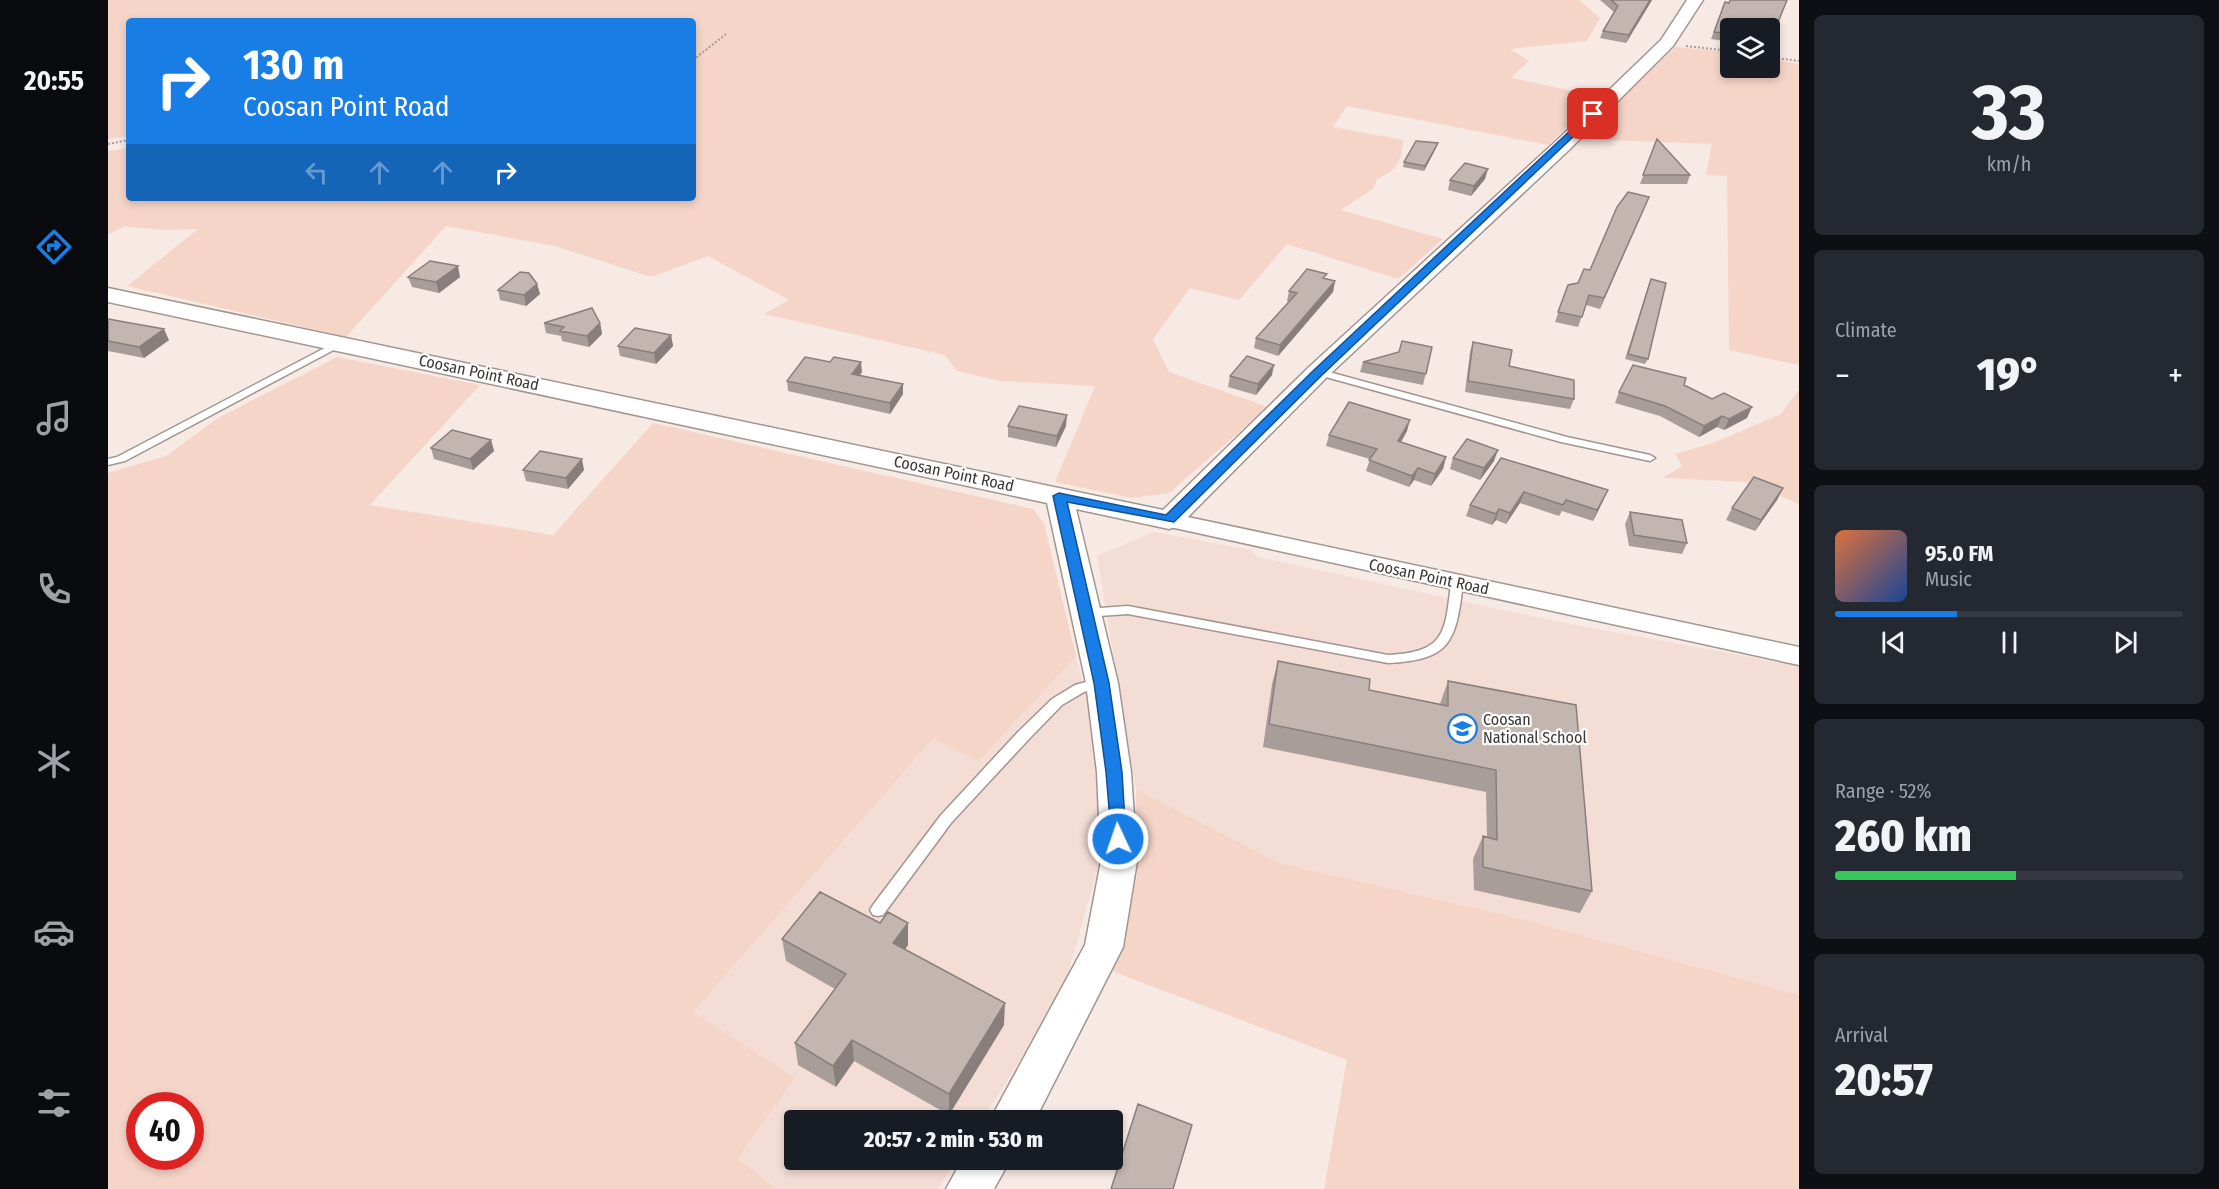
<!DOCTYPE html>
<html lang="en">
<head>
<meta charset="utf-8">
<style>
	:root { --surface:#171b24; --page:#242831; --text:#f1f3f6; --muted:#9ea1a6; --line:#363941; --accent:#197de6 }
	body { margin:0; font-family:"Fira Sans Condensed",sans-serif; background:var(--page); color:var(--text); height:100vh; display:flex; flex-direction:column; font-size:22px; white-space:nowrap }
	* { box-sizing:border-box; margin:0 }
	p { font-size:20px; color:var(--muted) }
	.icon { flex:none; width:33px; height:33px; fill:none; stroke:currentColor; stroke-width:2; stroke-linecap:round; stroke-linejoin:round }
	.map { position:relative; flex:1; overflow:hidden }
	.drawer { display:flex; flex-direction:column; gap:15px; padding:15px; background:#0d0f14; width:420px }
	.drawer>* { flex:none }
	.guide { position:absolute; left:18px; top:18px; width:570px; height:183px; border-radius:6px; box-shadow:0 3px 9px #0003; background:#197de6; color:#fff; overflow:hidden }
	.fabs { position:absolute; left:1612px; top:18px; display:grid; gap:12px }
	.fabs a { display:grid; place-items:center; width:60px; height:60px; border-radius:6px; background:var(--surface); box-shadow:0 3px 9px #0003; font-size:30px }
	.speed { position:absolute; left:18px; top:1092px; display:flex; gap:12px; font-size:30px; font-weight:700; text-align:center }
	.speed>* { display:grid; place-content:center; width:78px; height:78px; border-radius:50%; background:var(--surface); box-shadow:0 3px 9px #0003; line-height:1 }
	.speed .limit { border:9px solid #d22; background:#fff; color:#111 }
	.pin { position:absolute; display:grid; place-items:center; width:51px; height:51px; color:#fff; margin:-26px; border-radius:12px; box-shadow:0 3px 9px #0006 }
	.me { position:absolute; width:66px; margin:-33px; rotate:357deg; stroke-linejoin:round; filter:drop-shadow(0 0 4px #0008) }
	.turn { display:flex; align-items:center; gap:21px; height:126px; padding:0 18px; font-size:27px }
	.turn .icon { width:78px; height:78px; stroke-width:2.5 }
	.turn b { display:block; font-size:42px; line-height:51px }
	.lanes { display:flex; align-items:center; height:57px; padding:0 18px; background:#0003; justify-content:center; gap:30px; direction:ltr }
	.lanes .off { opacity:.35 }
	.big { font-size:45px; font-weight:800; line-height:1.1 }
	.drawer .card { flex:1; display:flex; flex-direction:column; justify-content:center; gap:9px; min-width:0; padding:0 21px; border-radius:9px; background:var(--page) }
	.drawer .dial { align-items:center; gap:0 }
	.dial b { font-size:78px; line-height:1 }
	.song { display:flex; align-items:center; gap:18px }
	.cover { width:72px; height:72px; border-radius:9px; background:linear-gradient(135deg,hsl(20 70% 55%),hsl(220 70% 35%)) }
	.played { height:6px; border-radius:3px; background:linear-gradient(90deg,var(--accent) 35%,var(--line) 35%) }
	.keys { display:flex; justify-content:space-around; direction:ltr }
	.heat { display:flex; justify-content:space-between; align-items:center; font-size:33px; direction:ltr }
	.charge { height:9px; border-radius:4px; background:linear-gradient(90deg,#34c759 52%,var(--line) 0) }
	.trip { position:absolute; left:676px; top:1110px; width:339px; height:60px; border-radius:6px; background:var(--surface); box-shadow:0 3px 9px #0003; font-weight:800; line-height:60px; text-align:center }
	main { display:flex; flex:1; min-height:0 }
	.tab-bar { display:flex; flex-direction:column; width:108px; justify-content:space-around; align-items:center; background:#090b0e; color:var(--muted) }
	.tab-bar .icon { width:42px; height:42px }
	.tab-bar .selected { color:var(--accent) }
	.tab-bar b { font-size:27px; color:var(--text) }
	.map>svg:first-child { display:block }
	.built { fill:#f3ddd5 }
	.green { fill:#f6d5c9; fill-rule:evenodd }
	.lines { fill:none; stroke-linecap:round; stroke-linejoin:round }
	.service-casing { stroke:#a29590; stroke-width:3 }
	.minor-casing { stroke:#a29590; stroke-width:3 }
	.tertiary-casing { stroke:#a29590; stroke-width:3 }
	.path { stroke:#a79d99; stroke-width:2; stroke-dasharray:2 2; stroke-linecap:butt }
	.service { fill:#fff; fill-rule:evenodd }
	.minor { fill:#fff; fill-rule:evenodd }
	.tertiary { fill:#fff; fill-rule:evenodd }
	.wall { fill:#a89d98 }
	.shaded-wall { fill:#887f7c }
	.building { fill:#c3b6b1; stroke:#887f7c; stroke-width:1.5 }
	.route { fill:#197de6; stroke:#105196; stroke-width:1.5 }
	.labels { text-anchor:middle; stroke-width:4.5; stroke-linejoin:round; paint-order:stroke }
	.street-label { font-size:16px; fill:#3d3836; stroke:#fff }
	.poi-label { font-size:16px; fill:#3d3836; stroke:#fff; text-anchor:start }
</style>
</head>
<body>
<main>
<nav class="tab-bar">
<b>20:55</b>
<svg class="icon selected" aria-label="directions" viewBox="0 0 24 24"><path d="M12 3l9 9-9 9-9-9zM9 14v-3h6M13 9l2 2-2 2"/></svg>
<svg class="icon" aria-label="music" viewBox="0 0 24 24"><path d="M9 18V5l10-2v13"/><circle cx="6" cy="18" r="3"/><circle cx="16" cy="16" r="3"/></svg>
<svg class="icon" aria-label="phone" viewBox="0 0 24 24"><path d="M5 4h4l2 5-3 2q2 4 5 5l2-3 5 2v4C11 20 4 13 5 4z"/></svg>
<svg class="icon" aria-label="climate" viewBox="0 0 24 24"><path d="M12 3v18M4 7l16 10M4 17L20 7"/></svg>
<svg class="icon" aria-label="car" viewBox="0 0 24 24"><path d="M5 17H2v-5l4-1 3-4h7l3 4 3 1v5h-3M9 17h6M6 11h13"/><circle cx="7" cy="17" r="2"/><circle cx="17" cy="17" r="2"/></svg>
<svg class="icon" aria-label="filters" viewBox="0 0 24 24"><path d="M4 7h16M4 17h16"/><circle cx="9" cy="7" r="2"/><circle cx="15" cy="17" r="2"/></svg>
</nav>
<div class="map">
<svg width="1691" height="1189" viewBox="0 0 1691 1189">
	<rect width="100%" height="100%" fill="#f7e9e4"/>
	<path class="built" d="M1046 532 1143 550 1150 557 1446 621 1691 666V995L1422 921 1172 863 1028 789 989 556Z
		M968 656 995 764 993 856 954 995 874 1120H687V1160H849L830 1189H670L628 1159 585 1012 826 738 872 760Z"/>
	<path class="green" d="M0 0H1471L1492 18 1479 41 1402 49 1421 61 1403 78 1490 96 1440 145 1239 106 1225 127 1295 140C1294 160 1289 171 1269 179L1266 188 1233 210 1335 239 1290 279 1179 244 1131 300 1082 288 1045 339 1061 372 1160 407 1061 493 1024 498 947 482 987 386 891 381 849 371 837 355 656 314 681 300 600 256 543 277 447 246 338 226 238 337 19 286 90 229 54 230 16 226 0 235V151L21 148V198H585V21H21V136L0 139Z
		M1567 47 1623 52V68H1662V58L1691 64V365L1621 350 1619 176 1598 175 1604 144 1471 139Z
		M229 357 372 385 262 505 445 535 545 423 925 509 936 524 968 656 871 761 825 739 585 1012 687 1078 629 1159 670 1189H0V473L58 456 110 418ZM32 1106H82V1156H32Z
		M1691 390V504L1639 482 1555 478 1574 466 1567 454 1605 443 1673 414Z
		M1028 789 1172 863 1422 921 1691 995V1189H1216L1239 1060 998 969 1029 877Z"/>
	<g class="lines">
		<defs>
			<path id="service" d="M232 340 235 341V345L17 461 0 465V459L9 457Z
				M1210 369 1459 437 1542 455 1547 458 1542 461 1453 442 1207 374V370Z
				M1349 579 1355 583C1348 642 1343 660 1280 663L1020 614 977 617 971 613 977 609 1020 606 1280 655C1337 652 1337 634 1343 583Z
				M992 678 997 680 998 683 997 686 976 692 954 705 920 740 843 823 775 915 770 916 765 915 762 910 765 905 833 815 910 732 944 699 967 685Z"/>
			<path id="minor" d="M1061 513 1691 647V665L1053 525 1050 520 1053 515Z"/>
			<path id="tertiary" d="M1579 0H1595L1565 46 1461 150 1219 377 1071 526 1061 529 968 509 1010 683 1023 772 1029 861 1015 947 927 1120H882L977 945 993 861 989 772 978 683 939 503 0 302V288L1055 510 1201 367 1447 142 1553 40Z
				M854 1160H902L886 1189H838Z"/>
		</defs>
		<use href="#service" class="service-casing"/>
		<use href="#minor" class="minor-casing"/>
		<use href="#tertiary" class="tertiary-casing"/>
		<path class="path" d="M1578 46 1623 51
			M1662 57 1691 61
			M585 60 618 34
			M0 144 21 140"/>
		<use href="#service" class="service"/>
		<use href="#minor" class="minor"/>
		<use href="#tertiary" class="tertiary"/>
	</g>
	<path class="wall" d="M1492 0H1544L1518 43 1492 38 1495 31 1506 12Z
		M1617 2 1623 28V42L1603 39Z
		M1549 139 1582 175 1579 184H1532Z
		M1328 148 1316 171 1295 167 1296 162Z
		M1377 179 1363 196 1340 190 1342 180Z
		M1541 197 1492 309 1478 305 1470 327 1447 322 1460 285 1470 283 1482 270Z
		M300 277H352L331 293 304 287Z
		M1218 279 1227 281 1225 292 1170 356 1146 348 1148 338 1181 302 1179 301 1181 291Z
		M429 284 432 294 418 306 392 300 390 290Z
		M1541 284 1540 359 1537 364 1517 359Z
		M0 319 61 340 36 358 0 351Z
		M436 323H492L494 334 481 347 454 341 453 336 438 333Z
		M563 335 565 346 548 364 512 356 510 346Z
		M1365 342 1401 366 1466 399 1462 409 1357 392 1362 352Z
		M1324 347 1315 385 1252 372 1255 362Z
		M754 372 752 375 795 394 782 414 680 391 679 381Z
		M1164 375 1148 395 1120 387 1122 376Z
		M1576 385 1639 418 1616 430 1609 427 1591 437 1552 416 1507 403 1511 392Z
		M900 426H958L948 447 900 437Z
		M1299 431 1293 442 1338 457 1335 469 1323 486 1306 480 1301 487 1258 471 1262 459 1218 446 1221 435Z
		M383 440 386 451 365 470 326 459 323 448Z
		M1345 458 1386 461 1372 480 1342 469Z
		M1393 458 1495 501 1485 521 1454 511 1451 516 1412 503 1398 524 1388 520 1384 525 1358 516 1362 505Z
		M415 470H476L460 489 418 481Z
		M1675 488 1669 500 1647 531 1618 520 1624 508Z
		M1522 512 1579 543 1574 554 1521 546 1517 524Z
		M1170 661 1261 690 1332 704 1340 681 1484 891 1472 913 1366 890 1365 859 1375 836 1379 837 1378 792 1155 747 1164 684Z
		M674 939 800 945 797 949 896 1025 841 1115 746 1061 728 1087 690 1065 687 1043 727 989 678 961Z"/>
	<path class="shaded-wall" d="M1542 0H1544L1518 43 1521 35Z
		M1330 143 1328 148 1316 171 1317 166Z
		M1380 169 1377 179 1363 196 1366 186Z
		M1541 197 1537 206 1492 309 1496 298Z
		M350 266 352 277 331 293 328 282Z
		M1227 281 1225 292 1170 356 1172 345Z
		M429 284 432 294 418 306 416 295Z
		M492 323 494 334 481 347 479 336Z
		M56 329 61 340 36 358 31 347Z
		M563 335 565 346 548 364 546 353Z
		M753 362 754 372 745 384 744 374Z
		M1166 365 1164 375 1148 395 1150 384Z
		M795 384V394L782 414V403Z
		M1644 407 1639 418 1616 430 1621 419Z
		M959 415 958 426 948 447 949 436Z
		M1614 416 1609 427 1591 437 1596 426Z
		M1302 420 1299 431 1287 452 1290 441Z
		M383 440 386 451 365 470 362 459Z
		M1390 450 1386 461 1372 480 1376 468Z
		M1338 457 1335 469 1323 486 1327 474Z
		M474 459 476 470 460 489 458 478Z
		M1310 468 1306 480 1301 487 1304 476Z
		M1675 488 1669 500 1647 531 1653 520Z
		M1500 490 1495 501 1485 521 1489 510Z
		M1416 492 1412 503 1398 524 1402 513Z
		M1391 509 1388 520 1384 525 1388 514Z
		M800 923V945L786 965 785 943Z
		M897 1003 896 1025 841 1115V1094Z
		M744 1040 746 1061 728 1087 725 1066Z"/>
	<path class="building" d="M1503 0H1542L1521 35 1495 31 1510 6Z
		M1622 0H1679L1662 42V28H1623V34L1606 32 1617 2 1621 3Z
		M1549 139 1582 175H1535Z
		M1308 141 1330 143 1317 166 1296 162Z
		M1357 163 1380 169 1366 186 1342 180Z
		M1520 192 1541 197 1496 298 1481 295 1474 317 1450 312 1460 285 1470 283 1476 269 1482 270 1509 207Z
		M322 261 350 266 328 282 300 277Z
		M1199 269 1219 274 1215 278 1227 281 1172 345 1148 338 1189 293 1181 291Z
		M412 272 421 273 429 284 416 295 390 290Z
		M1543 279 1558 283 1540 359 1520 354Z
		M484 308 492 323 479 336 452 331 456 327 436 323Z
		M0 319 56 329 31 347 0 341Z
		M527 328 563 335 546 353 510 346Z
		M1294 341 1324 347 1318 374 1255 362 1291 352Z
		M1365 342 1404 350 1401 366 1466 380V399L1360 381Z
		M1139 356 1166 365 1150 384 1122 376Z
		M697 357 722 362 726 357 753 362 744 374 795 384 782 403 679 381Z
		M1525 365 1578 378 1576 385 1604 399 1616 393 1644 407 1621 419 1614 416 1596 426 1557 406 1511 392Z
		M1241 402 1302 420 1290 441 1338 457 1327 474 1310 468 1304 476 1261 460 1269 449 1221 435Z
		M911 406 959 415 949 436 900 426Z
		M344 430 383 440 362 459 323 448Z
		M1359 439 1390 450 1376 468 1345 458Z
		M432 451 474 459 458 478 415 470Z
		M1393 458 1500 490 1489 510 1458 500 1455 505 1416 492 1402 513 1391 509 1388 514 1362 505Z
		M1646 477 1675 488 1653 520 1624 508Z
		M1522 512 1574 520 1579 543 1526 535Z
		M1170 661 1262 679 1261 690 1340 706V681L1468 705 1484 891 1375 867V836L1389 840 1388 770 1161 724Z
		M712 892 772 923 780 912 800 923 785 943 897 1003 841 1094 744 1040 725 1066 687 1043 738 974 674 939Z
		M1030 1104 1084 1125 1065 1189H1003Z"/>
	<path class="route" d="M1482 112 1489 114 1214 375 1066 522 959 502 1001 683 1014 772 1018 839 1015 844H1004L998 772 986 683 945 496 951 493 1058 515 1206 370Z"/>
	<defs>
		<symbol id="school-ring" viewBox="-11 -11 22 22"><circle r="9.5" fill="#fff" stroke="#197de6" stroke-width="1.5"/><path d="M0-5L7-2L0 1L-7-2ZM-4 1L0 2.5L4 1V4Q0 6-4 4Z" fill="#197de6"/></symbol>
	</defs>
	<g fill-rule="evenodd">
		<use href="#school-ring" x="1338" y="712" width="33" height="33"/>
	</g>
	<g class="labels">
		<g class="street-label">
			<text transform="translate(371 372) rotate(12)" y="6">Coosan Point Road</text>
			<text transform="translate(846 473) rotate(12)" y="6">Coosan Point Road</text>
			<text transform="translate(1321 576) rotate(12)" y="6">Coosan Point Road</text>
		</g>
		<g class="poi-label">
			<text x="1375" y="725">Coosan<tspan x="1375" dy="18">National School</tspan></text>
		</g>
	</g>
</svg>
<div class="fabs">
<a><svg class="icon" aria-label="layers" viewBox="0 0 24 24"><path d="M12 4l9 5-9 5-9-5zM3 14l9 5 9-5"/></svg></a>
</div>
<div class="speed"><div class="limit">40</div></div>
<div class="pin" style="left:1485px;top:114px;background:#d93025"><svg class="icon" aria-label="arrive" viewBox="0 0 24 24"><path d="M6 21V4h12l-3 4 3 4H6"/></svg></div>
<svg class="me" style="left:1010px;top:839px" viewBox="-20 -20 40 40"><circle r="17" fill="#197de6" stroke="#fff" stroke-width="3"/><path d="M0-11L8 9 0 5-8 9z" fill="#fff"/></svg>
<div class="trip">20:57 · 2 min · 530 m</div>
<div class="guide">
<div class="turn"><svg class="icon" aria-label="right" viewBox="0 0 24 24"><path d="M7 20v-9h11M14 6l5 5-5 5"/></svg><div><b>130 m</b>Coosan Point Road</div></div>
<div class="lanes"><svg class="icon off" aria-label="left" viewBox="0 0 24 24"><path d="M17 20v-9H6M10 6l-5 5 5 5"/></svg><svg class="icon off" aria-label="ahead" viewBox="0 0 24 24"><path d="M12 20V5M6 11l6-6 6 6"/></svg><svg class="icon off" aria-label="ahead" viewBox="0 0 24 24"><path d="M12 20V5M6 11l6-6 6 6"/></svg><svg class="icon" aria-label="right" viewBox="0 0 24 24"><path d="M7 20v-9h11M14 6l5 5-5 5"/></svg></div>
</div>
</div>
<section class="drawer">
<div class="card dial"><b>33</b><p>km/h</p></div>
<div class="card"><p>Climate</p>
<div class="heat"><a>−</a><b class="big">19°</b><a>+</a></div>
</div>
<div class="card">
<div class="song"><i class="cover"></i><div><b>95.0 FM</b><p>Music</p></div></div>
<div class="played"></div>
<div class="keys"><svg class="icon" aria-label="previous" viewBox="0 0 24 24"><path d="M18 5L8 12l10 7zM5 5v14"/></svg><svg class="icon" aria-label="pause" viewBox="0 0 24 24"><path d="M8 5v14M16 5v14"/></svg><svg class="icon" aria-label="next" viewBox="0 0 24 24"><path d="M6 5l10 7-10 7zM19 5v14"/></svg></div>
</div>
<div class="card"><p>Range · 52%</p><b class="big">260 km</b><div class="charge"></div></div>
<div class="card"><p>Arrival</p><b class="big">20:57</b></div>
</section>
</main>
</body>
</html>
